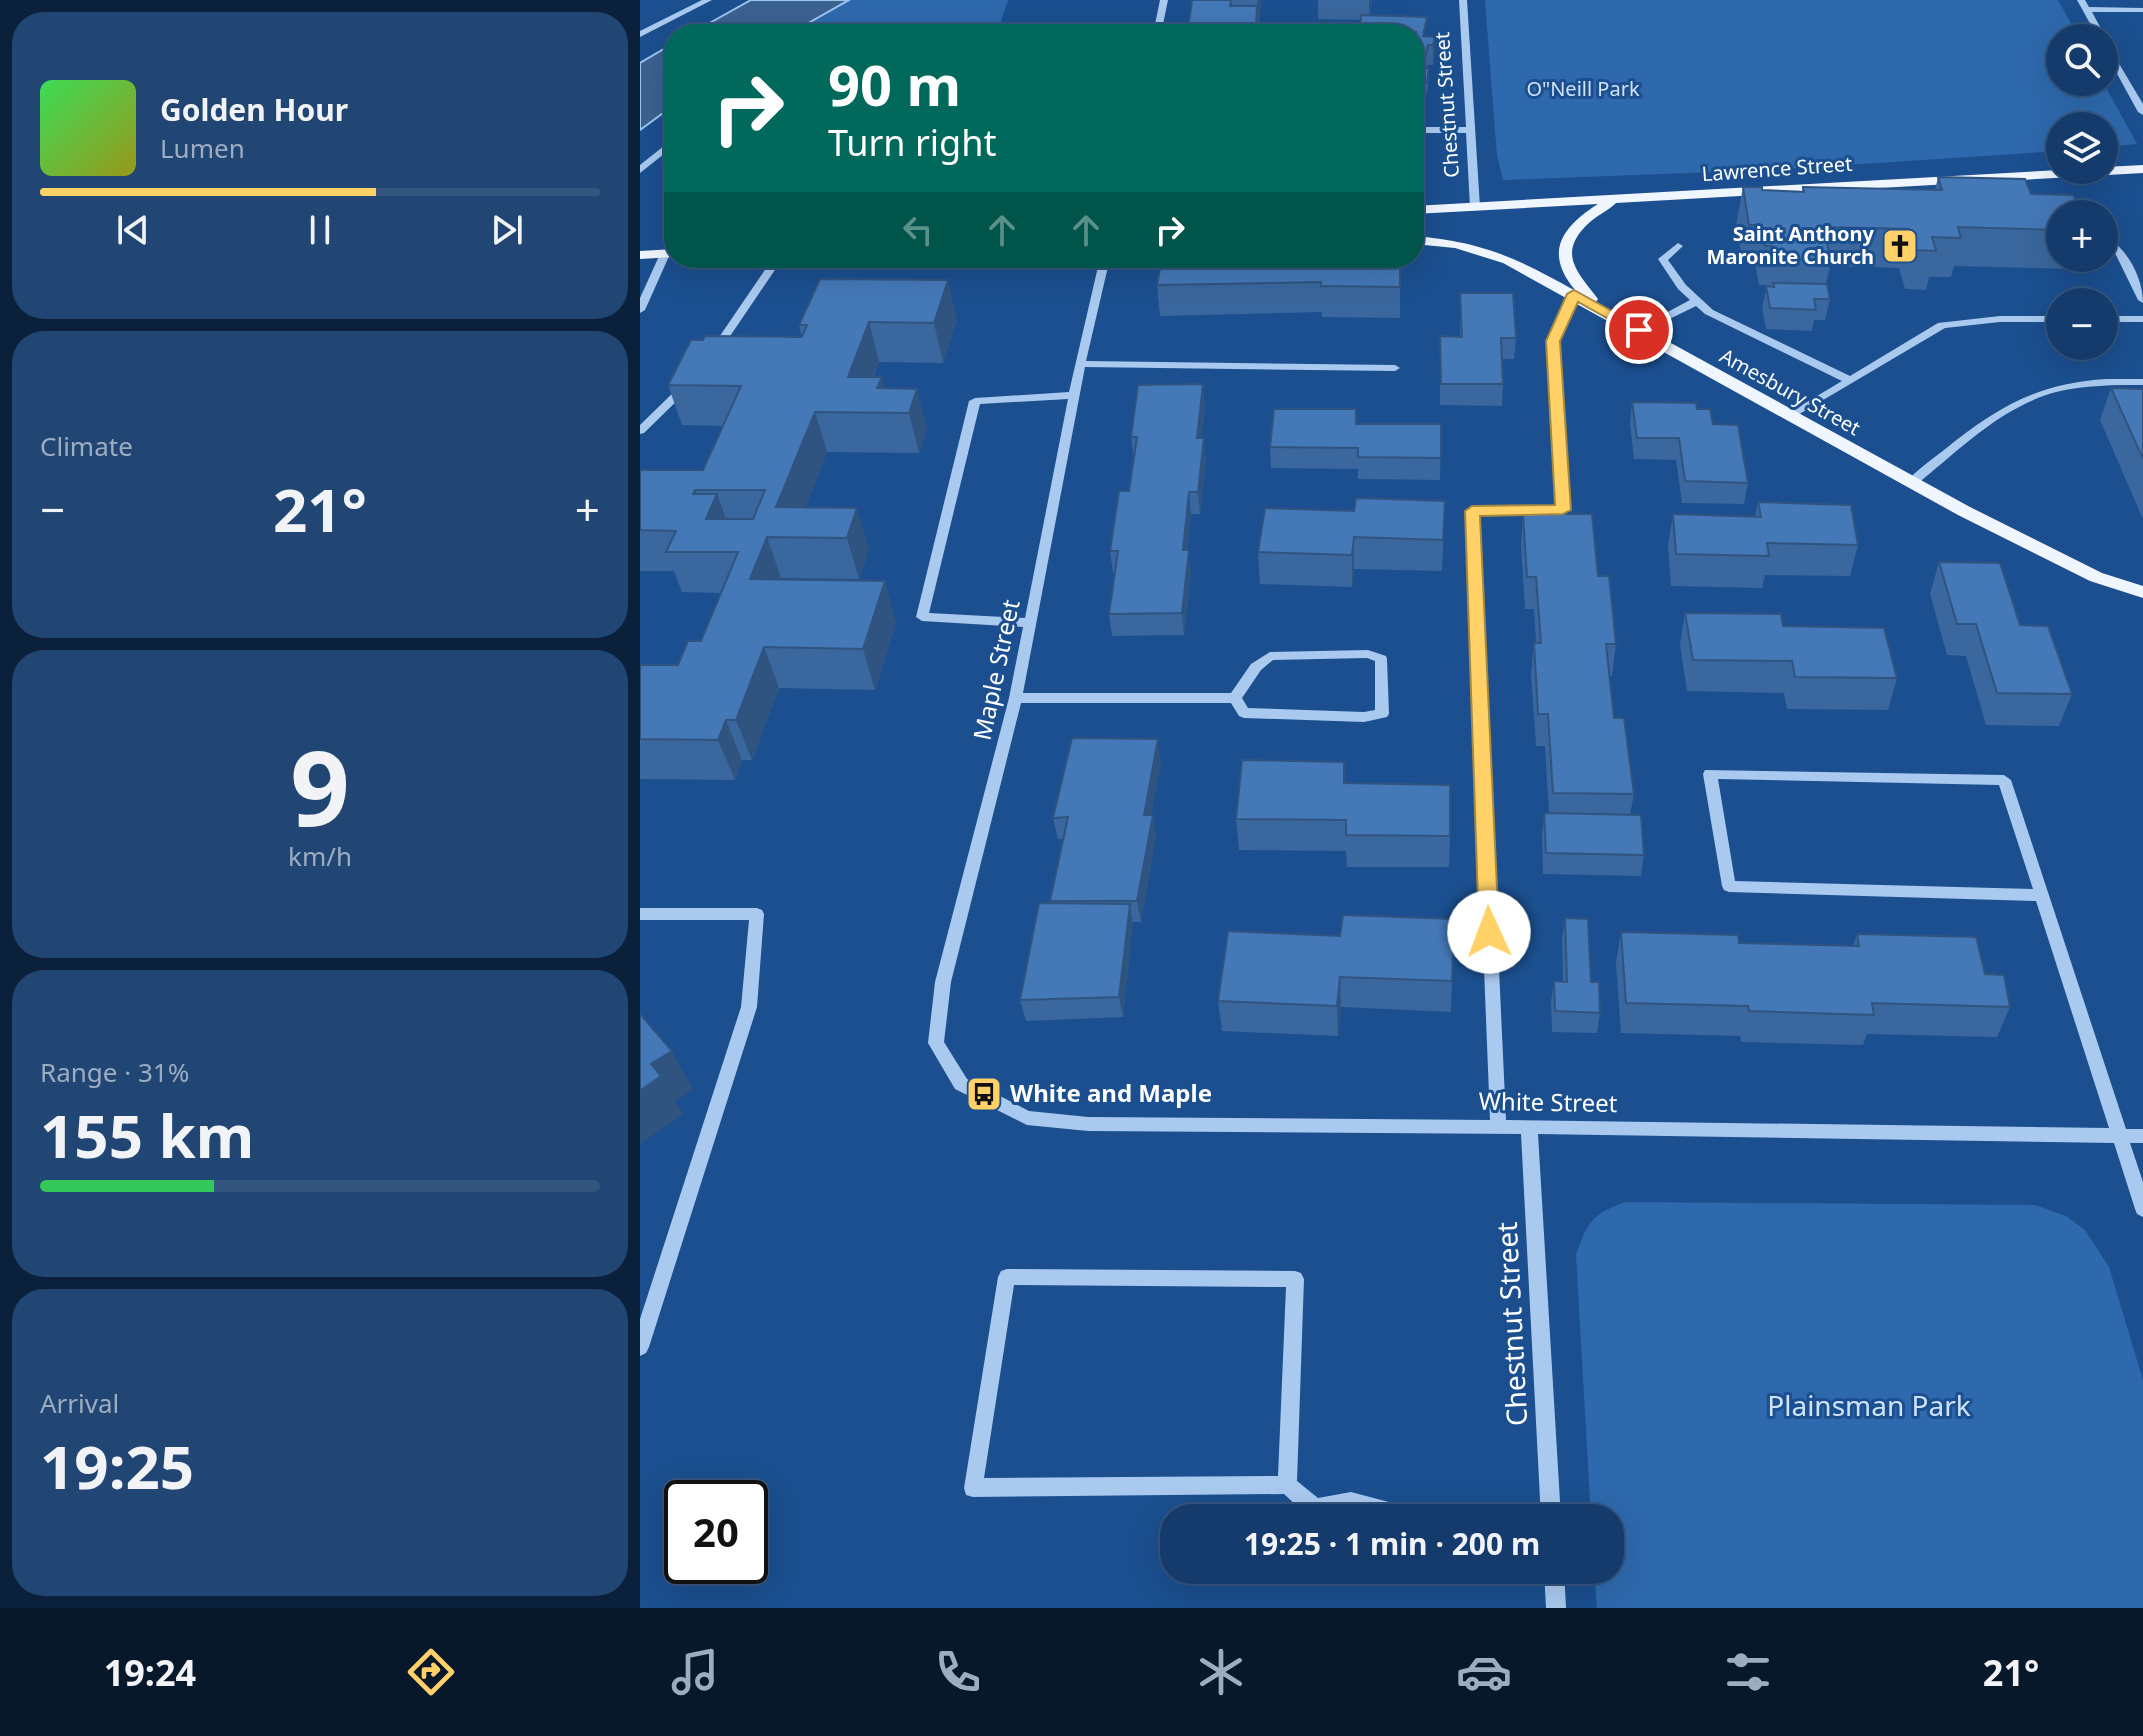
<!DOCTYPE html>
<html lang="en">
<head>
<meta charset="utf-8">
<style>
	:root { --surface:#143b6b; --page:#214673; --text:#f1f3f6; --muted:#9dadc1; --line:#33557e; --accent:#ffd166 }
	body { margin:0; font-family:"Noto Sans",sans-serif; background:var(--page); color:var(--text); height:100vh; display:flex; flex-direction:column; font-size:30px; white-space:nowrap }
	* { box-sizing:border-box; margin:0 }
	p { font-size:26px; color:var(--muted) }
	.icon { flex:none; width:44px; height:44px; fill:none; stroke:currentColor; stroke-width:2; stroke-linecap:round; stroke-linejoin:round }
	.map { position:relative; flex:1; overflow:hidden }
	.side { display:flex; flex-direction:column; gap:12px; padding:12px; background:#0b203b; width:640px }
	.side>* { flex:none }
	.guide { position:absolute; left:24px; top:24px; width:760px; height:244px; border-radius:32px; box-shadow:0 8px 32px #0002,0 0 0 2px var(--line); background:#00695c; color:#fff; overflow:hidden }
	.buttons { position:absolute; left:1406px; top:24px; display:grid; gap:16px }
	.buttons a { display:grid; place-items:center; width:72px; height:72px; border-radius:50%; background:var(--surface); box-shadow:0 8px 32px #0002,0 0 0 2px var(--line); font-size:40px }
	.speed { position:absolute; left:24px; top:1480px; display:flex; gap:16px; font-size:40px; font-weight:700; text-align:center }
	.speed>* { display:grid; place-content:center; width:104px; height:104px; border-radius:50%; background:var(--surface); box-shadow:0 8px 32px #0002,0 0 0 2px var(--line); line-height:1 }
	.speed .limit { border:4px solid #111; border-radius:12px; background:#fff; color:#111 }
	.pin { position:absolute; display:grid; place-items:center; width:68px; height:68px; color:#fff; margin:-34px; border:4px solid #fff; border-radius:50%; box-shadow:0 2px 8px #0007 }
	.me { position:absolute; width:88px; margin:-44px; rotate:358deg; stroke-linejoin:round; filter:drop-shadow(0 0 6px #0008) }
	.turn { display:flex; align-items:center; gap:28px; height:168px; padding:0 32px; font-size:36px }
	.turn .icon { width:104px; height:104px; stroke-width:2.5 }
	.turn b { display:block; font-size:56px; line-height:68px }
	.lanes { display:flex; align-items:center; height:76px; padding:0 32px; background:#0003; justify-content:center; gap:40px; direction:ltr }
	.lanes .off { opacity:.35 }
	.big { font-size:60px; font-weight:700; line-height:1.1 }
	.side .tile { flex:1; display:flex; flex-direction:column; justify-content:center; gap:12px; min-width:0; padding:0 28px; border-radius:32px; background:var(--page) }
	.side .dial { align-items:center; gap:0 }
	.dial b { font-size:104px; line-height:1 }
	.song { display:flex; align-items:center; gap:24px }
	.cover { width:96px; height:96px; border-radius:12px; background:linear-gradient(135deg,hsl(130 70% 55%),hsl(60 70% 35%)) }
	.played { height:8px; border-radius:4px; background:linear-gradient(90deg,var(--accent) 60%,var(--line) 60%) }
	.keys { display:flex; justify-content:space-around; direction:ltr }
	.heat { display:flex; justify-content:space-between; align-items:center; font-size:44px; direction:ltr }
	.charge { height:12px; border-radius:6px; background:linear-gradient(90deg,#34c759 31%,var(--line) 0) }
	.trip { position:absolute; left:520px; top:1504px; width:464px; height:80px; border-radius:32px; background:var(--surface); box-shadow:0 8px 32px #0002,0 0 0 2px var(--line); font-weight:700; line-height:80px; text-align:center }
	.dock { display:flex; height:128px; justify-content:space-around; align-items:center; background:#08182b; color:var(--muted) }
	.dock .icon { width:56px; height:56px }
	.dock .selected { color:var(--accent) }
	.dock b { font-size:36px; color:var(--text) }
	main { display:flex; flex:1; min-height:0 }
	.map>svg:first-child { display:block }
	.green { fill:#2e69ad }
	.water { fill:#3c6290; stroke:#9cc4f0; stroke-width:2 }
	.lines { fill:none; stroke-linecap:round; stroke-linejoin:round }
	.minor { fill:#a9c9ee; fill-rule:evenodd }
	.major { fill:#f0f6ff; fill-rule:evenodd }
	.wall { fill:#3a679d }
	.shaded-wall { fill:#305480 }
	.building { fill:#4478b7; stroke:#305480; stroke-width:2; fill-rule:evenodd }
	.route { fill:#ffd166; stroke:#a68842; stroke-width:2 }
	.labels { text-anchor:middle; stroke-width:6; stroke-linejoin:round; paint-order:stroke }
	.far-park-label { font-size:20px; fill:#cfe3fa; stroke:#1b4f8f }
	.far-street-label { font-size:20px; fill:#fff; stroke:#1b4f8f }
	.far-poi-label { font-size:20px; font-weight:bold; fill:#fff; stroke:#1b4f8f; text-anchor:end }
	.street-label { font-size:24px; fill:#fff; stroke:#1b4f8f }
	.poi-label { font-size:24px; font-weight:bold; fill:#fff; stroke:#1b4f8f; text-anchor:start }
	.near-street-label { font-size:28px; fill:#fff; stroke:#1b4f8f }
	.near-park-label { font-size:28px; fill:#cfe3fa; stroke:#1b4f8f }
</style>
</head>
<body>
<main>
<section class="side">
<div class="tile">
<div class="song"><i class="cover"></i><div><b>Golden Hour</b><p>Lumen</p></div></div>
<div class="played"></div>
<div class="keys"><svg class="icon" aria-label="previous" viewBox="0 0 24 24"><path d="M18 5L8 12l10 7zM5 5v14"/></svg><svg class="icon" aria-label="pause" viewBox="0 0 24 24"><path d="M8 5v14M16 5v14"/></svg><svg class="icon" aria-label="next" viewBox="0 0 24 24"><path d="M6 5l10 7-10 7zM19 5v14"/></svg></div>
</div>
<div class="tile"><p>Climate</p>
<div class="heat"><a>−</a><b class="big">21°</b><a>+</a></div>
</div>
<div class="tile dial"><b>9</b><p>km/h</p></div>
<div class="tile"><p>Range · 31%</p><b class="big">155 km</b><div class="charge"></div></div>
<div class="tile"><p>Arrival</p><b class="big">19:25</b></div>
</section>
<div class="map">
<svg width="1503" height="1608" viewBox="0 0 1503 1608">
	<rect width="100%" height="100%" fill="#1b4f8f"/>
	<path class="green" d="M209 0H368L357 34H149Z
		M845 0H1418L1439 38H1420V82H1463L1497 144 1464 147V126H1420V151L1129 170 863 180 857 156Z
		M986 1202 1395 1205 1426 1216 1445 1230 1469 1267 1503 1380V1608H957L954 1570H970V1518H951L936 1255C947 1222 953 1213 986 1202Z"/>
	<path class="water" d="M111 0H209L149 34H50Z
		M34 43V105L0 130V63Z"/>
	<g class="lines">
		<path class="minor" d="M62 0H72L0 37V31Z
			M520 0H528L521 34H513Z
			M819 0H827L840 207 835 210 830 207 826 133H774V127H826Z
			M1437 0H1445L1449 7 1503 8V12H1452L1466 38 1465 40 1503 104V115L1498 112 1464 50V38H1458Z
			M34 138V146L0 173V165Z
			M1464 236C1487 247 1503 278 1503 303L1498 300 1475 253 1464 244Z
			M1038 243 1043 246 1028 260 1046 285 1073 310 1210 376 1298 323 1360 316H1420V322H1360L1305 328 1151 419 1147 418V414L1202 381 1065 314 1056 306 1003 332 999 333 994 330 1050 300 1038 289 1018 259Z
			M25 251 30 254 5 310 0 313V298L20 254Z
			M133 258H143L80 351H72L71 349Z
			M460 258H470L446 361 755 365 760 368 755 371 445 367 383 693H591L611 664 630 652 728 650 746 656 747 659 749 714 747 717 724 722 604 718 599 716 591 703H381L311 982 304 1042 327 1079 389 1111 448 1117 850 1120 826 511 832 507 917 506 908 341 929 294 934 291 939 294 918 341 929 510 923 514 838 515 866 1120 1469 1128 1396 901 1089 892 1084 890 1082 886 1063 774 1065 770 1364 775 1371 780 1486 1129H1503V1143H1490L1503 1182V1217L1497 1214 1495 1209 1474 1143 898 1134 921 1518H901L881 1134 448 1131 387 1125 315 1089 288 1043 295 982 369 698 383 627 282 621 276 617 329 401 335 398 429 392ZM428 399 385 618 289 613 340 404ZM727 658 735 661V710L724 712 608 708 602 698 621 670 633 660ZM1078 779 1359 785 1393 889 1095 881Z
			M1464 316H1503V322H1464Z
			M1466 379H1503V385C1474 385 1444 385 1416 392 1361 407 1319 450 1276 485L1272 486 1266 482C1277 470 1291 460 1304 450 1356 408 1398 383 1466 379Z
			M45 384 50 387 49 389 4 433 0 434V425L41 385Z
			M0 908H117L122 910 124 914 117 1007 9 1347 6 1353 0 1356V1319L101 1007 109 920H0Z
			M367 1269 655 1271 661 1273 664 1279 657 1481 678 1498 711 1492 764 1506 811 1508 818 1511 821 1518H735L711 1512 688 1515 690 1518H670L644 1494 333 1497 326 1495 324 1488 358 1277 361 1271ZM374 1285 646 1287 638 1476 344 1478Z
			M904 1570H924L926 1608H906Z"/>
		<path class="major" d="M1503 165V173L976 203C969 210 958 215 950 222 916 253 937 271 958 299L956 302 1330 507 1462 573 1503 586V598L1450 581 1318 515 863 263 815 248 774 244V236C844 242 876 258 936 291 904 254 920 228 958 204L774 214V206L1420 170H1464V167Z
			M34 249V257L0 259V251Z"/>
	</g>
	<path class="wall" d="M552 0H621L618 34H534L548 29Z
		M678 0H732L730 15 786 36 795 37V56L793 65H787V68L789 78 787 94 774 93V34H720L721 20 678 19Z
		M1298 177 1391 194 1420 214V258H1439L1436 269 1314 266 1311 277H1289L1286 290 1265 289 1259 268 1190 266 1186 284 1190 299 1185 320H1174L1172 331 1126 329 1122 308 1126 290 1125 285H1119L1115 264H1103L1096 225 1103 187 1122 190 1162 191 1163 187 1295 190Z
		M760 258V318L682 317V312L520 316 517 285Z
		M820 293 876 338 874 359H862L863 384 862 406 800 405V336L820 337Z
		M317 320 303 363 239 362 234 377 287 429 279 453 187 452 165 508 229 549 219 579 141 578 140 580 256 622 235 690 139 688 112 760H102L95 780 0 779V665H38L61 641 81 593 42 592 34 571H0V470H63L83 426 42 425 28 385 162 337 159 325Z
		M1471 388 1503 389V517H1502L1460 420Z
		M992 402 1057 409 1073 424 1108 483 1104 504 1042 503 1036 460 994 459 990 423Z
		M565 406 561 438 566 459 560 514H551L547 550 551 572 544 635 472 636 469 614 475 573H473L470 551 489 491 494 459 491 437Z
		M716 409 717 424H801L800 480 718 479V469L631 468 630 447Z
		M805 501 802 571 714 569 712 587 620 584 618 552 714 511Z
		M1118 502 1218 545 1210 576 1125 575 1122 588 1031 586 1028 546 1033 514 1115 517Z
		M883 514 958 576 976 644 972 676H970L974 718 994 794 990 815 1004 855 1001 876 903 874 902 835 904 813H909L905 746H896L891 675 894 643H896L894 609H885L881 546Z
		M1299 562 1380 625 1432 694 1419 726 1346 725 1326 656 1307 655 1290 594Z
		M1045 613 1143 626 1257 678 1248 710 1147 709 1144 693 1047 691 1040 645Z
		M521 761 511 815H513L516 836 501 922H493L483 1017 386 1021 380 1000 410 903 423 839H418L413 818Z
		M704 762 705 783 810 836 809 867H707L706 851 599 850 596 819Z
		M925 918 951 982 960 1013 957 1033 912 1032 911 1002 914 981H923L922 939Z
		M814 919 811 1012 701 1007 698 1036 582 1031 578 1001 700 936Z
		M981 932 1099 943 1213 946 1217 934 1345 974 1370 1007 1357 1037 1227 1034 1223 1045 1101 1042 1100 1036 981 1033 976 963Z"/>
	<path class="shaded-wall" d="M617 0H621L619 27Z
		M729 0H732L729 20Z
		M617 6 618 34H616V26Z
		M795 37V56L793 65V45Z
		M308 280 317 320 303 363 294 323Z
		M229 322 239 362 221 412 208 377Z
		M242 377 251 413 237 388Z
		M563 384 565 406 559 459 557 438Z
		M277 389 287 429 279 453 269 413Z
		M175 412 187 452 154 538 136 507Z
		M564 438 566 459 560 514 558 492Z
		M55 490 66 519 77 494 92 535 84 552 53 494Z
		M549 492 551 514 545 572 543 550Z
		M217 508 229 549 219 579 207 538Z
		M127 537 141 578 125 620 110 579Z
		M714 537V569L712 587V555Z
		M549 550 551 572 544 635 542 613Z
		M245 581 256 622 235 690 223 649Z
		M124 647 139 688 112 760 96 720Z
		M86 720 102 760 95 780 78 740Z
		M518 739 521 761 507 837 504 815Z
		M513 815 516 836 501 922 497 901Z
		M490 904 493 925 483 1017 479 997Z
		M700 977 701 1007 698 1036 697 1006Z
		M32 1051 53 1089 35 1101 43 1114 0 1144V1091L11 1064Z"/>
	<path class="building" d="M552 0H591L590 6H617L616 26 585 23 584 29H607V34H534V29H548Z
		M721 15 787 17 783 36 795 37 793 45H788L786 54H774V41L776 32 720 31Z
		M774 68H789L787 83H774Z
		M1298 177 1385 179 1391 194 1433 195 1442 214H1420V230L1318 227 1321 238 1292 237 1296 251 1275 250 1269 229 1183 227 1191 260 1134 259 1132 246H1125L1122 225H1109L1103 187H1122V190L1164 192 1163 187 1302 190Z
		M522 258H760V287L681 286V282L517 285Z
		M180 279 308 280 294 323 229 322 208 377H242L237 388 277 389 269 413 175 412 136 507 217 508 207 538 127 537 110 579 245 581 223 649 124 647 96 720H86L78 740 0 739V665H38L48 641H61L98 552H26L36 531 0 530V470H63L101 386 28 385 51 340H63L65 336 162 337 167 325H159ZM55 490H125L113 519H66L77 494H53Z
		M1133 283 1187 284 1190 299H1174L1176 310 1130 308 1126 286 1134 287Z
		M820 293H873L876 338H861L863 384H801L800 336 822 337Z
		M563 384 557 438H564L558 492H549L543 550H549L542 613 469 614 478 551H470L479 491H489L497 437H491L498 385Z
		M1471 388 1503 389V459Z
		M992 402 1056 403 1057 409H1070L1073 424 1098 425 1108 483 1045 481 1039 438H997Z
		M634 409H716V424H801V458L718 457V448L630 447Z
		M716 498 805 501 803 540 714 537 712 555 618 552 625 508 714 511Z
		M1118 502 1211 505 1218 545 1127 543 1129 556 1036 554 1033 514 1121 517Z
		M883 514H952L958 576H969L976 644H966L974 718H984L994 794 913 793 908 714H898L894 643H901L896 577H887Z
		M1299 562 1360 563 1380 625 1408 626 1432 694 1357 693 1336 624H1317Z
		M1045 613 1141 614 1143 626 1244 628 1257 678 1155 677 1152 661 1053 660Z
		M432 738 518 739 504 815H513L497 901H410L428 817 413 818Z
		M602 760 704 762V783L810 785V836L706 835V820L596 819Z
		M904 813 1001 815 1004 855 906 853Z
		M399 903 490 904 479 997 380 1000Z
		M703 915 814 919 812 981 700 977 697 1006 578 1001 588 931 700 936Z
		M925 918 948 919 951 982H959L960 1013 915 1011 914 981 927 982Z
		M981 932 1098 935 1099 943 1219 946 1217 934 1336 937 1345 974 1364 975 1370 1007 1232 1003 1234 1015 1109 1011 1108 1006 986 1003Z
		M0 1014 32 1051 11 1064 21 1076 0 1091Z"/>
	<path class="route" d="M934 290 1006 330 994 333 938 302 920 341 931 510 923 514 840 516 859 932 856 938H842L839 932 825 511 832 506 915 505 906 341 927 294Z"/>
	<defs>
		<symbol id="church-square" viewBox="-11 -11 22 22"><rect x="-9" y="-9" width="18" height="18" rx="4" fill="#ffd166" stroke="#1b4f8f"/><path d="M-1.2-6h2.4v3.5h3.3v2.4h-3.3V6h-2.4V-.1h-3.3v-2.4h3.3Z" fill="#111"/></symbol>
		<symbol id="bus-square" viewBox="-11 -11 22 22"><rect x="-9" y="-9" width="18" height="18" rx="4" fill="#ffd166" stroke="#1b4f8f"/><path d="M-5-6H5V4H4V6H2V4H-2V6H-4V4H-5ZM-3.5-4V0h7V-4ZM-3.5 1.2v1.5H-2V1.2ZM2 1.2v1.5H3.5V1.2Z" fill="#111"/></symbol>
	</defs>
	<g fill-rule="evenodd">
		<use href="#church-square" x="1240" y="226" width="40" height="40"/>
		<use href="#bus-square" x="324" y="1074" width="40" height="40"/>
	</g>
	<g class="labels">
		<g class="far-park-label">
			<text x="943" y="96">O"Neill Park</text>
		</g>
		<g class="far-street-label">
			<text transform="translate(807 105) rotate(-94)" y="7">Chestnut Street</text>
			<text transform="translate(1137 169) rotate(-4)" y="7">Lawrence Street</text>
			<text transform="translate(1150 392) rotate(29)" y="7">Amesbury Street</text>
		</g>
		<g class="far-poi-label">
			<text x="1234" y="241">Saint Anthony<tspan x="1234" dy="23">Maronite Church</tspan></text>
		</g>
		<g class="street-label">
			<text transform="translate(357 670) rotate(-78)" y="8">Maple Street</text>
			<text transform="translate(908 1103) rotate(1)" y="8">White Street</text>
		</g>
		<g class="poi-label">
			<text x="370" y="1102">White and Maple</text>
		</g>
		<g class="near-street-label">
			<text transform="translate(872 1324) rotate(-93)" y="10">Chestnut Street</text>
		</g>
		<g class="near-park-label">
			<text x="1229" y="1416">Plainsman Park</text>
		</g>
	</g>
</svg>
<div class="buttons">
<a><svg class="icon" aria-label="search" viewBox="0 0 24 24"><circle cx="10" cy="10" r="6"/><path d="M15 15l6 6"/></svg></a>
<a><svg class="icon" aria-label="layers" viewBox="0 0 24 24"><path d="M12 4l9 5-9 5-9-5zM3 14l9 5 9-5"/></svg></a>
<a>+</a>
<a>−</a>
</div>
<div class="speed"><div class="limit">20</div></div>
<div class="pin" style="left:999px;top:330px;background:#d93025"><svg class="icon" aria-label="arrive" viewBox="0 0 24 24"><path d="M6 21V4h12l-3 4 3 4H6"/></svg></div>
<svg class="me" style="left:849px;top:932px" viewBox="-20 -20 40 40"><circle r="19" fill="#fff"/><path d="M0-13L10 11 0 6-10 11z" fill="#ffd166"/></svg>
<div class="trip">19:25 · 1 min · 200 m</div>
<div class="guide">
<div class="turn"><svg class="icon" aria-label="right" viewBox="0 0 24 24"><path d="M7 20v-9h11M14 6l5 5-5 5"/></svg><div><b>90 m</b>Turn right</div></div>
<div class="lanes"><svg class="icon off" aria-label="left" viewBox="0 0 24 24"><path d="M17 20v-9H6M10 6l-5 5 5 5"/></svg><svg class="icon off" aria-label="ahead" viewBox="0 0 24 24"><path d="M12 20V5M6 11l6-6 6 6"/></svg><svg class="icon off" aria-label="ahead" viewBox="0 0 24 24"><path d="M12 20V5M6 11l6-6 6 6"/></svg><svg class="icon" aria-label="right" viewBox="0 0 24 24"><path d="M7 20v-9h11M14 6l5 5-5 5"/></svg></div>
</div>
</div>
</main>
<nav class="dock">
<b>19:24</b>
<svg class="icon selected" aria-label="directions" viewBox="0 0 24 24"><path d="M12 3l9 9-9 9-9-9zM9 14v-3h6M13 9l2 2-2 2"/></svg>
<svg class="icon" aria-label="music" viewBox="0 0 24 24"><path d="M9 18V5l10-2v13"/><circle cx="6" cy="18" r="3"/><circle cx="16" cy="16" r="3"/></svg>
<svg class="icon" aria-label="phone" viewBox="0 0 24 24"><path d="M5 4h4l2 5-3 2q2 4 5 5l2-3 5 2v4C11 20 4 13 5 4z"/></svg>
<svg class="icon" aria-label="climate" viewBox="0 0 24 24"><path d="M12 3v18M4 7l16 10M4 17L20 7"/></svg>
<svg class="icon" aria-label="car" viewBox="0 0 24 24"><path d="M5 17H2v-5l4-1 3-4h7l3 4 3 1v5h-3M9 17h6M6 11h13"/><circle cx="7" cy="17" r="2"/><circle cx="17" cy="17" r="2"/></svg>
<svg class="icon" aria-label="filters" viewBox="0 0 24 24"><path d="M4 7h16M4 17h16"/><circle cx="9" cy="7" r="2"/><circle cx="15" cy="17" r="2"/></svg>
<b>21°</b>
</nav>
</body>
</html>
